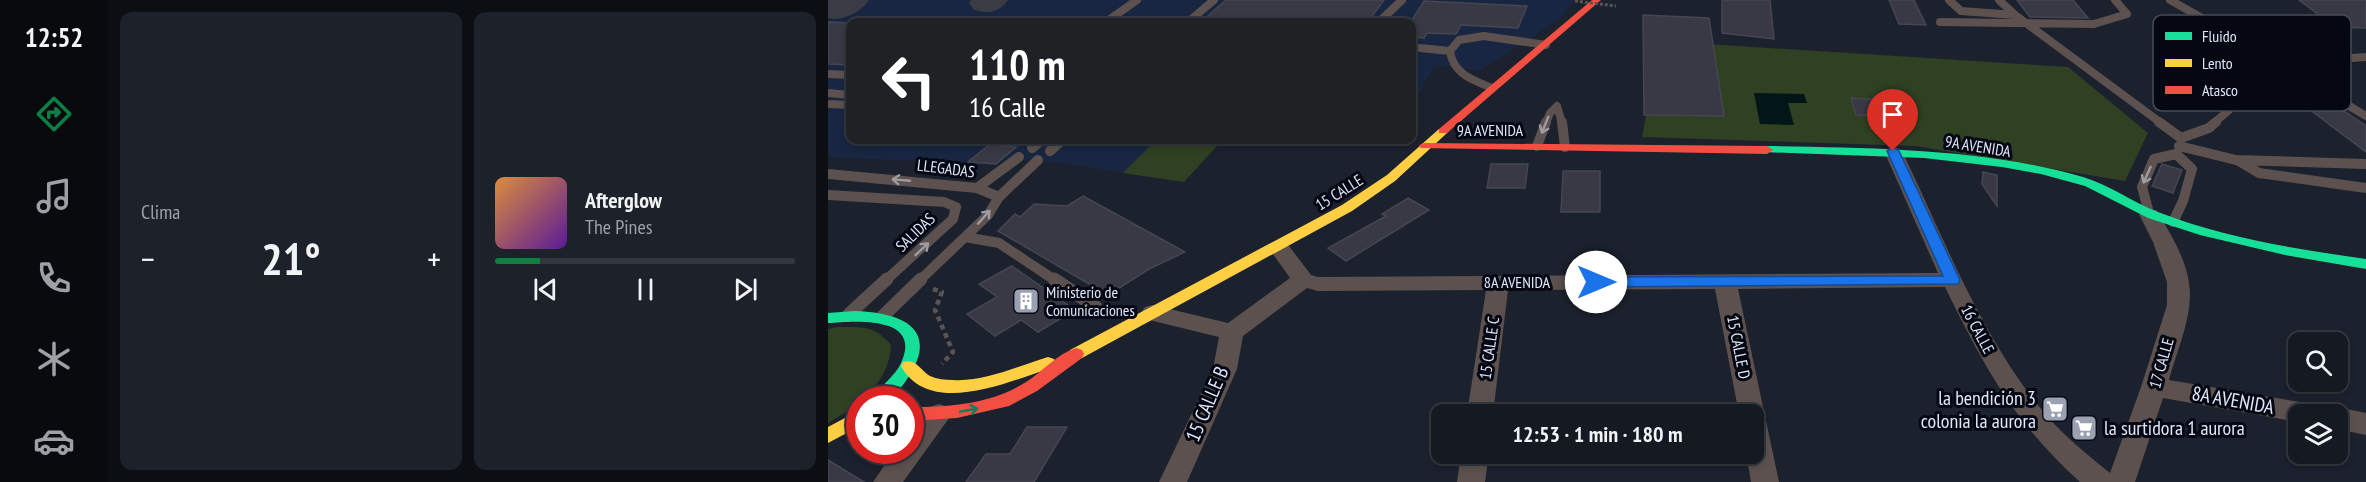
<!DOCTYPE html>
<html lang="es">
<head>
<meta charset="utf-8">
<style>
	:root { --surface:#141922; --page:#1d222a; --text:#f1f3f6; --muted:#9da0a5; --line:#333840; --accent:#0b8043 }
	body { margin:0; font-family:"PT Sans Narrow",sans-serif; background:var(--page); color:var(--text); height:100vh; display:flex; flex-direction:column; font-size:22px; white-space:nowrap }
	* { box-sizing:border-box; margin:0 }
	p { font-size:20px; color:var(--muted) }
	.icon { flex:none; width:33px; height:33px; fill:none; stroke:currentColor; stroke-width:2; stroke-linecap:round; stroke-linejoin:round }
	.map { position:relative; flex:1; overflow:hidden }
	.panel { display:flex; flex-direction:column; gap:12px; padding:12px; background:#0b0e13; width:720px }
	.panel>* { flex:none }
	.top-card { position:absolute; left:18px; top:18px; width:570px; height:126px; border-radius:12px; box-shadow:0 3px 9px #0003,0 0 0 2px var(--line); background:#202124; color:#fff; overflow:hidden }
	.buttons { position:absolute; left:1460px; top:332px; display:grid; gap:12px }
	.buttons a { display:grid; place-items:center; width:60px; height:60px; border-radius:12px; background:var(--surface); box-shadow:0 3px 9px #0003,0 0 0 2px var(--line); font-size:30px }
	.speed { position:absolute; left:18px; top:386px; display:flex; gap:12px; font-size:30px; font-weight:700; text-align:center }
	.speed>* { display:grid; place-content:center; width:78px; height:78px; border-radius:50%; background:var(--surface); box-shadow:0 3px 9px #0003,0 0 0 2px var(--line); line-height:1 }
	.speed .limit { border:9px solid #d22; background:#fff; color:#111 }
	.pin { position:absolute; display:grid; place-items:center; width:51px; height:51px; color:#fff; margin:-62px -26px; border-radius:50% 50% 50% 0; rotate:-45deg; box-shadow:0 0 6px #0007 }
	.pin .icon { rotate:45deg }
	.me { position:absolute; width:66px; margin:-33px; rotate:90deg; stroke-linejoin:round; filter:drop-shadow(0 0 4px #0008) }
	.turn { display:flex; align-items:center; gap:21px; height:126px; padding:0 24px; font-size:27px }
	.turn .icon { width:78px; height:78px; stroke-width:2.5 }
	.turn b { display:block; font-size:42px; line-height:51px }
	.big { font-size:45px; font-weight:600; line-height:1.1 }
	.panel .tile { flex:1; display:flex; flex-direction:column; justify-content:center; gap:9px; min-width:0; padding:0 21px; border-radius:12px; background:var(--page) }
	.song { display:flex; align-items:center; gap:18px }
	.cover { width:72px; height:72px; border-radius:9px; background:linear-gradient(135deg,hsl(30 70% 55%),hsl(270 70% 35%)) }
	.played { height:6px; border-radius:3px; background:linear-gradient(90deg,var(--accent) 15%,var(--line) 15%) }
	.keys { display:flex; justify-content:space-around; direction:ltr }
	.heat { display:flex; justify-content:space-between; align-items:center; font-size:33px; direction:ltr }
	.panel .tiles { flex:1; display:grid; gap:12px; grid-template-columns:repeat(2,1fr) }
	.trip { position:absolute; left:603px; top:404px; width:333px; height:60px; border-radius:12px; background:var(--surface); box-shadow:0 3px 9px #0003,0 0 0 2px var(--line); font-weight:600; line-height:60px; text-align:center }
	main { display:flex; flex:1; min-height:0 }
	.tabs { display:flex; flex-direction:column; width:108px; justify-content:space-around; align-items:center; background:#080a0e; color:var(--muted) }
	.tabs .icon { width:42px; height:42px }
	.tabs .current { color:var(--accent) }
	.tabs b { font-size:27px; color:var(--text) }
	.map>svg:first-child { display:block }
	.built { fill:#192641 }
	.green { fill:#304023 }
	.water { fill:#021517 }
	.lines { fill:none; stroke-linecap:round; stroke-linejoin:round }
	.taxiway { fill:#393c44; fill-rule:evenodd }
	.building { fill:#383944; stroke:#464652; stroke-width:1.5 }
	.path { stroke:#5a5455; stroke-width:4.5; stroke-dasharray:5 4; stroke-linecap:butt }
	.lane-far2 { stroke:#5c514e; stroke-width:8 }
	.lane-far1 { stroke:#5c514e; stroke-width:10 }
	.lane { stroke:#5c514e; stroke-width:13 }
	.street { fill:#5c514e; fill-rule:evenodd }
	.fast { fill:#16e098; fill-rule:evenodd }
	.slow { fill:#ffcf43; fill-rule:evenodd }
	.jam { fill:#f24e42; fill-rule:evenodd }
	.path-bridge { stroke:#5a5455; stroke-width:3; stroke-dasharray:3 2; stroke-linecap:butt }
	.oneway { stroke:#9e9ca3 }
	.oneway2 { stroke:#0e7f5c }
	.route { fill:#1a73e8; stroke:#114b97; stroke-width:1.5 }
	.labels { text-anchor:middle; stroke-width:6; stroke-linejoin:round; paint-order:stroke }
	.street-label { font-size:16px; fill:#dfe7f8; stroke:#050813 }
	.poi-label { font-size:16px; fill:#dfe7f8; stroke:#050813; text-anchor:start }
	.near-poi-label { font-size:20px; fill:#dfe7f8; stroke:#050813; text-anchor:end }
	.near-street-label { font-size:20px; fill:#dfe7f8; stroke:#050813 }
	.key { fill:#050813; stroke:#464b58; stroke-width:1.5 }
	.key-label { font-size:16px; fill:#dfe7f8 }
</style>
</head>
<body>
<main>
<nav class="tabs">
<b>12:52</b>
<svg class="icon current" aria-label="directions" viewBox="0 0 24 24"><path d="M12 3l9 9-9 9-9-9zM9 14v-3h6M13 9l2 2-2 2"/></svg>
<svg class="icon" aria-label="music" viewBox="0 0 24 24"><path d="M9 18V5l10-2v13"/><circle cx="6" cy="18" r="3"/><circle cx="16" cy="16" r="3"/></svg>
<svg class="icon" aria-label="phone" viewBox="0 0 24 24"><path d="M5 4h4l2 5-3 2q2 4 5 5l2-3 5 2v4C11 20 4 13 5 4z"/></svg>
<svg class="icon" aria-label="climate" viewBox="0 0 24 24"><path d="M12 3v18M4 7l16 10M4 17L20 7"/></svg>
<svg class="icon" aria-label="car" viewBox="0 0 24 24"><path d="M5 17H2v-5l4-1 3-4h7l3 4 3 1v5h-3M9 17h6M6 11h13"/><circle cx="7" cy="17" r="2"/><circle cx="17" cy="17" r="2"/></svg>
</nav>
<section class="panel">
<div class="tiles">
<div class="tile"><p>Clima</p>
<div class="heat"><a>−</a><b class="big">21°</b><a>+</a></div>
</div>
<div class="tile">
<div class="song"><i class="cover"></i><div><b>Afterglow</b><p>The Pines</p></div></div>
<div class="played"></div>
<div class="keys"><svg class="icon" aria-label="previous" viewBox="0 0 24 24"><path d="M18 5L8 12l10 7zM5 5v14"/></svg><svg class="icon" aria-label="pause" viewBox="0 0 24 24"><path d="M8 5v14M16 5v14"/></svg><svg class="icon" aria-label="next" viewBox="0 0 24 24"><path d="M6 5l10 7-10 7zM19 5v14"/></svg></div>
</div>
</div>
</section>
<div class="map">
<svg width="1538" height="482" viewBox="0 0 1538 482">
	<rect width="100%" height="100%" fill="#1b212d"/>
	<path class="built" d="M0 0H746L732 19 652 71 607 65 584 106V22H22V140H394L356 182 226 162 176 159 169 165 0 157Z"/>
	<path class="green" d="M832 41 1240 67 1320 133 1297 181 1087 146 814 137Z
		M328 140 391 144 356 182 295 173Z
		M9 327C33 327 47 325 63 345 62 382 30 406 0 423V329Z"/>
	<path class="water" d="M926 93 976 94 979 103H960L966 125 932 124Z"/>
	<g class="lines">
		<path class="taxiway" d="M0 0H41C33 12 15 22 0 18Z
			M143 0H180C171 13 160 14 146 10L141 3Z"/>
	</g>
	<path class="building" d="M398 0H556L541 20H530L528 22 405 18 400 22H373Z
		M894 0H942L946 39 894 33Z
		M1061 0H1086L1098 25 1071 24Z
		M1189 0H1245L1260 18 1202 17Z
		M1471 0H1538V28L1507 27Z
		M596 1 699 6 690 28 633 25 628 34 599 33 596 38 584 37V20Z
		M815 15 881 18 896 116 816 115Z
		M0 22 22 23V65L0 64Z
		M1023 98 1066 101 1071 117 1028 115Z
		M1469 100H1500L1538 126V152Z
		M161 145 188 147 168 164 140 162Z
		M663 164H700L697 188H659Z
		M1334 164 1354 170 1345 193 1324 186Z
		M735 171H772V212H733Z
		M1155 172 1169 175V206L1154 184Z
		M255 196 357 252 321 269 280 295 170 231 187 214 192 217 206 204 239 206Z
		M580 198 601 210 518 261 500 248 558 216 554 214Z
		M184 266 247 310 210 332 193 320 167 336 139 314 169 297 151 284Z
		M199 427H239L206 482H138L158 454H182Z
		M0 460 36 482H0Z"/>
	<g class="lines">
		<path class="path" d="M105 289 114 292 107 310 125 352 114 364"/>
		<path class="lane-far2" d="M1121 0 1133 11 1187 15
			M1171 0 1187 15 1333 123
			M1342 0 1454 63
			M278 22 309 0
			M360 22 386 0
			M551 22 574 0
			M1112 22 1266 24 1299 14 1287 0
			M592 48 622 51
			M0 74 22 75
			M1437 79 1454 63 1538 57
			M664 88C645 80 625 74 622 51L631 40 656 36 718 45
			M0 93 22 95
			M0 104 22 105
			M718 123 722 113 729 106 734 123
			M1386 123 1437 79 1483 83 1538 116"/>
		<path class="lane-far1" d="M734 122 737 147
			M1331 122 1353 138
			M1353 138 1381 128 1388 122
			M709 146 718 122
			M1351 146 1408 160 1538 164
			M204 148 214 140
			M222 151 234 140
			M1409 160 1431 173 1538 188
			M0 174 149 188 171 197
			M149 188 191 157
			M0 195 116 202 128 207 125 219 57 281
			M1321 213 1314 187 1326 159 1348 154
			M1345 222 1355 201 1364 169 1348 154
			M137 237 171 243 228 281
			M91 281 160 215 171 197 210 160"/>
		<path class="lane" d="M226 279 268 307
			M21 314 59 279
			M55 316 93 279"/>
		<path class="street" d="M1065 146 1074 151C1117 240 1153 338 1218 415 1237 437 1260 455 1282 473L1313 387 1339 305V282L1325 242 1311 214 1314 210H1328L1331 214C1343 235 1358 259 1361 283 1366 314 1349 350 1341 380L1484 404 1493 407 1497 414H1470V422L1335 398 1307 482H1252C1187 424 1155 365 1117 287L910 289 951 482H923L918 453H926V414H911L887 289 680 290 665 414H639L658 290 490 291 479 288 415 336 409 369 359 482H331L385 369 391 337 317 319 313 313 317 307 325 305 400 323 462 278 440 247 444 242H458L483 275 490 277 1110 273 1056 151Z
			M111 404 120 407 124 414 75 482H45L67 450H82V431L102 407Z
			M1509 407 1538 413V435L1509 429V414H1498Z
			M633 453H661L657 482H629Z"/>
		<path class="fast" d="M939 146C1045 148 1153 148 1255 177 1282 185 1304 202 1330 212 1396 238 1468 249 1538 259V269L1457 255 1372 235 1320 218 1257 186 1213 174 1174 167 1096 158 935 152 933 150Z
			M26 311C98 313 112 346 63 399H45C52 385 67 377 73 363 95 315 27 321 0 323V313Z"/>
		<path class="slow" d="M615 128 621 131 619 133 567 181 524 211 254 358 248 360 242 358 240 354 242 350 514 205 559 175 611 129Z
			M220 357 226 359 228 363 226 367C184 380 102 419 73 366L75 362C88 358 92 370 102 376 109 379 117 380 125 380 157 382 190 366 220 357Z
			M32 410V426L0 443V427Z"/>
		<path class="jam" d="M764 0H773L619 133H611V129Z
			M597 143 939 146 945 150 939 154 593 148 591 146 593 144Z
			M248 348 254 350 256 354 254 358 209 391 181 406 129 418 82 421V407C123 407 163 404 198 382 215 371 229 354 248 348Z"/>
		<path class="path-bridge" d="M747 1 788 6"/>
	</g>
	<defs><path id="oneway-shaft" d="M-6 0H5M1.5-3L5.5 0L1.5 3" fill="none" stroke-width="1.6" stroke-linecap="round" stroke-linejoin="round" transform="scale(1.5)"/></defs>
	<g class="oneway">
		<use href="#oneway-shaft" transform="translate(717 125) rotate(112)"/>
		<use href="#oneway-shaft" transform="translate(1319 175) rotate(114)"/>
		<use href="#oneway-shaft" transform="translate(73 180) rotate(-175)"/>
		<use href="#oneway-shaft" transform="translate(156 217) rotate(-48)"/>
		<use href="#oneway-shaft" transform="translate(94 249) rotate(-43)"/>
	</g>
	<use class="oneway2" href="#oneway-shaft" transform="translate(141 410) rotate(-10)"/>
	<path class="route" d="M1065 147 1071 151 1132 280 1130 284 768 287 760 282 768 277 1115 276 1059 151Z"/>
	<defs>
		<symbol id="building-square" viewBox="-11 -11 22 22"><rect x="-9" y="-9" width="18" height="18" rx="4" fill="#9aa2b1" stroke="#050813"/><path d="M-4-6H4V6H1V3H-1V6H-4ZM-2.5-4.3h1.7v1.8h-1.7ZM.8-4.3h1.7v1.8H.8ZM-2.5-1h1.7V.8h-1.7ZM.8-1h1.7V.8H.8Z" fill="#fff"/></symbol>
		<symbol id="supermarket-square" viewBox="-11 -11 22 22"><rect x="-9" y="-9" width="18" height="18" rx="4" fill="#9aa2b1" stroke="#050813"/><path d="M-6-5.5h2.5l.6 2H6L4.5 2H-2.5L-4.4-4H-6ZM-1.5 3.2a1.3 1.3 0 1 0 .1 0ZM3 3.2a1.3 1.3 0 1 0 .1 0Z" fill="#fff"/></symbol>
	</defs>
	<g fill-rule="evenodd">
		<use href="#building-square" x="183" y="286" width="30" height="30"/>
		<use href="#supermarket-square" x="1212" y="394" width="30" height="30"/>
		<use href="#supermarket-square" x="1241" y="413" width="30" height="30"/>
	</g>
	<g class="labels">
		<g class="street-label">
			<text x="662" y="136">9A AVENIDA</text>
			<text transform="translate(1150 146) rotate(9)" y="6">9A AVENIDA</text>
			<text transform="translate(118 168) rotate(7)" y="6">LLEGADAS</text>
			<text transform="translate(511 192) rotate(-32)" y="6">15 CALLE</text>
			<text transform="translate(87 232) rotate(-44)" y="6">SALIDAS</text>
			<text x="689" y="288">8A AVENIDA</text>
			<text transform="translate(1150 329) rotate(62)" y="6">16 CALLE</text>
			<text transform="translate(911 347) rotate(79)" y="6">15 CALLE D</text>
			<text transform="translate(661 348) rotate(-82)" y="6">15 CALLE C</text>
			<text transform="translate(1333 363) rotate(-74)" y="6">17 CALLE</text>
		</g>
		<g class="poi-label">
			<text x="218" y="298">Ministerio de<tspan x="218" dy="18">Comunicaciones</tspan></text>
		</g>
		<g class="near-poi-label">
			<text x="1208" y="405">la bendición 3<tspan x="1208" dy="23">colonia la aurora</tspan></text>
			<text x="1276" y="435" text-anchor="start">la surtidora 1 aurora</text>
		</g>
		<g class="near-street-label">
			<text transform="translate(1405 400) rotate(10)" y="7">8A AVENIDA</text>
			<text transform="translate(379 404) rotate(-67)" y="7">15 CALLE B</text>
		</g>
	</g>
	<rect x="1325" y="15" width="198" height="96" rx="9" class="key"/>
	<rect x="1337" y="32" width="27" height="8" fill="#16e098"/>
	<rect x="1337" y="59" width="27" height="8" fill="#ffcf43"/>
	<rect x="1337" y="86" width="27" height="8" fill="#f24e42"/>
	<g class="key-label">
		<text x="1374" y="42">Fluido</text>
		<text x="1374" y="69">Lento</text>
		<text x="1374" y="96">Atasco</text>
	</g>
</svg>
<div class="buttons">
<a><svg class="icon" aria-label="search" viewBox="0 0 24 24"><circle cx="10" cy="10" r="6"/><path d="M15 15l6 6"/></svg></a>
<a><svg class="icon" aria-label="layers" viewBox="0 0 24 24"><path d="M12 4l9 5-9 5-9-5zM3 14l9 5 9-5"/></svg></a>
</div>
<div class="speed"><div class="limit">30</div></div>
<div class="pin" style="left:1065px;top:151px;background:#d93025"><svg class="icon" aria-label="arrive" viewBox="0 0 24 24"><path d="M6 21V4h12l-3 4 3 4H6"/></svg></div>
<svg class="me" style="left:768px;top:282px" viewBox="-20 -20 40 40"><circle r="19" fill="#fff"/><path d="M0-13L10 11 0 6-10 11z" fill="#1a73e8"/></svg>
<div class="trip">12:53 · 1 min · 180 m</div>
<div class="top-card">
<div class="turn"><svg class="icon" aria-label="left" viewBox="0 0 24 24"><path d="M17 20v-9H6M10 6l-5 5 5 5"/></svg><div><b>110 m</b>16 Calle</div></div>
</div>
</div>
</main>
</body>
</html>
